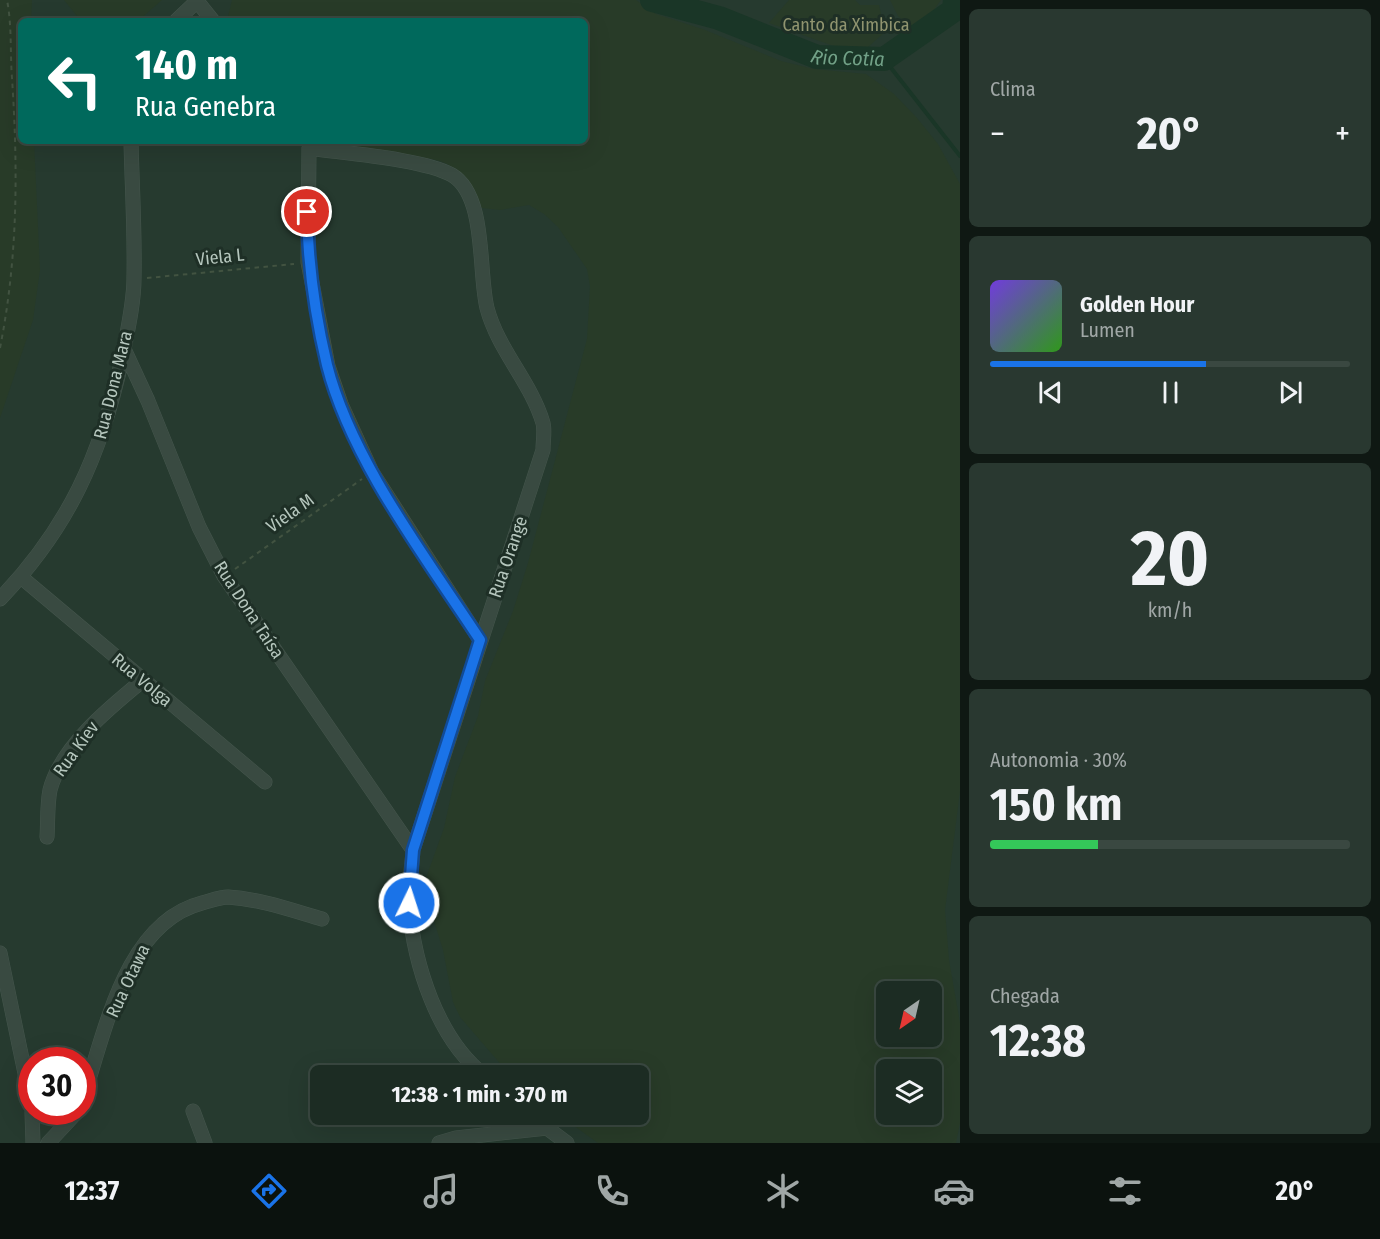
<!DOCTYPE html>
<html lang="pt">
<head>
<meta charset="utf-8">
<style>
	:root { --surface:#1c2c23; --page:#293830; --text:#f1f3f6; --muted:#a0a7a6; --line:#3a4841; --accent:#1a73e8 }
	body { margin:0; font-family:"Fira Sans Condensed",sans-serif; background:var(--page); color:var(--text); height:100vh; display:flex; flex-direction:column; font-size:22px; white-space:nowrap }
	* { box-sizing:border-box; margin:0 }
	p { font-size:20px; color:var(--muted) }
	.icon { flex:none; width:33px; height:33px; fill:none; stroke:currentColor; stroke-width:2; stroke-linecap:round; stroke-linejoin:round }
	.map { position:relative; flex:1; overflow:hidden }
	.side { display:flex; flex-direction:column; gap:9px; padding:9px; background:#0f1813; width:420px }
	.side>* { flex:none }
	.hud { position:absolute; left:18px; top:18px; width:570px; height:126px; border-radius:9px; box-shadow:0 6px 24px #0002,0 0 0 2px var(--line); background:#00695c; color:#fff; overflow:hidden }
	.needle { width:39px; rotate:214deg }
	.buttons { position:absolute; left:876px; top:981px; display:grid; gap:12px }
	.buttons a { display:grid; place-items:center; width:66px; height:66px; border-radius:9px; background:var(--surface); box-shadow:0 6px 24px #0002,0 0 0 2px var(--line); font-size:30px }
	.speed { position:absolute; left:18px; top:1047px; display:flex; gap:12px; font-size:30px; font-weight:700; text-align:center }
	.speed>* { display:grid; place-content:center; width:78px; height:78px; border-radius:50%; background:var(--surface); box-shadow:0 6px 24px #0002,0 0 0 2px var(--line); line-height:1 }
	.speed .limit { border:9px solid #d22; background:#fff; color:#111 }
	.pin { position:absolute; display:grid; place-items:center; width:51px; height:51px; color:#fff; margin:-26px; border:3px solid #fff; border-radius:50%; box-shadow:0 2px 6px #0007 }
	.me { position:absolute; width:66px; margin:-33px; rotate:4deg; stroke-linejoin:round; filter:drop-shadow(0 0 4px #0008) }
	.turn { display:flex; align-items:center; gap:21px; height:126px; padding:0 18px; font-size:27px }
	.turn .icon { width:78px; height:78px; stroke-width:2.5 }
	.turn b { display:block; font-size:42px; line-height:51px }
	.big { font-size:45px; font-weight:700; line-height:1.1 }
	.side .card { flex:1; display:flex; flex-direction:column; justify-content:center; gap:9px; min-width:0; padding:0 21px; border-radius:9px; background:var(--page) }
	.side .dial { align-items:center; gap:0 }
	.dial b { font-size:78px; line-height:1 }
	.song { display:flex; align-items:center; gap:18px }
	.cover { width:72px; height:72px; border-radius:9px; background:linear-gradient(135deg,hsl(260 70% 55%),hsl(110 70% 35%)) }
	.played { height:6px; border-radius:3px; background:linear-gradient(90deg,var(--accent) 60%,var(--line) 60%) }
	.keys { display:flex; justify-content:space-around; direction:ltr }
	.heat { display:flex; justify-content:space-between; align-items:center; font-size:33px; direction:ltr }
	.charge { height:9px; border-radius:4px; background:linear-gradient(90deg,#34c759 30%,var(--line) 0) }
	.trip { position:absolute; left:310px; top:1065px; width:339px; height:60px; border-radius:9px; background:var(--surface); box-shadow:0 6px 24px #0002,0 0 0 2px var(--line); font-weight:700; line-height:60px; text-align:center }
	.dock { display:flex; height:96px; justify-content:space-around; align-items:center; background:#0b120e; color:var(--muted) }
	.dock .icon { width:42px; height:42px }
	.dock .active { color:var(--accent) }
	.dock b { font-size:27px; color:var(--text) }
	main { display:flex; flex:1; min-height:0 }
	.map>svg:first-child { display:block }
	.green { fill:#283b28; fill-rule:evenodd }
	.lines { fill:none; stroke-linecap:round; stroke-linejoin:round }
	.stream { stroke:#1a3627; stroke-width:4 }
	.river { stroke:#1a3627; stroke-width:24 }
	.minor-casing { stroke:#45564d; stroke-width:15 }
	.path { stroke:#425341; stroke-width:2; stroke-dasharray:4.5 4.5; stroke-linecap:butt }
	.minor { stroke:#394a41; stroke-width:14 }
	.route-casing { stroke:#114b97; stroke-width:15 }
	.route { stroke:#1a73e8; stroke-width:10 }
	.labels { text-anchor:middle; stroke-width:6; stroke-linejoin:round; paint-order:stroke }
	.park-label { font-size:18px; fill:#90946f; stroke:#1e2f26 }
	.street-label { font-size:18px; fill:#b5c6bd; stroke:#1e2f26 }
	.water-label { font-size:20px; font-style:italic; fill:#72a187; stroke:#1e2f26 }
</style>
</head>
<body>
<main>
<div class="map">
<svg width="960" height="1143" viewBox="0 0 960 1143">
	<rect width="100%" height="100%" fill="#263a2f"/>
	<path class="green" d="M0 0H32L31 21H21V141H34L40 270 33 320 0 418Z
		M64 0H162L138 21H81Z
		M232 0H636L656 14 705 30 781 61 814 69 866 74 894 94 917 118 938 144 960 184V791L945 910 949 960 960 1023V1123L956 1143H598L559 1115 639 1114V1076L510 1075 460 1017 453 1002 443 950 425 892 427 875 444 828 455 777 478 716 485 681 513 611 528 563 587 339 590 286 587 269 558 227 544 214 529 205 500 210 482 208C473 194 465 178 452 167 429 149 362 161 331 141H585V21H227ZM886 992H932V1036H886ZM886 1070H932V1114H886Z
		M789 0H855L860 5H879L885 32 859 55 769 23Z
		M890 0H941L927 19 912 27 898 16Z"/>
	<g class="lines">
		<path class="stream" d="M884 59 960 156"/>
		<path class="river" id="s1" d="M652 0 719 18 817 57 884 59 954 10 955 0"/>
		<defs>
			<path id="minor" d="M197 1 213 21
				M176 21 198 0
				M309 148C343 153 424 159 452 175 487 196 478 272 487 308 498 350 531 382 543 423 545 430 543 441 543 450L413 850C412 868 408 887 409 905 414 964 437 1039 485 1076
				M309 148 308 262 328 366 341 404 372 472 480 640
				M124 349 148 401 199 527 224 576 413 850
				M21 577 265 782
				M0 599C69 527 101 455 122 359 127 333 134 304 134 278 135 232 132 186 131 141
				M47 837C48 822 47 805 50 790 61 747 109 708 142 681
				M0 953 32 1107
				M82 1101C105 1034 124 923 202 903 210 901 220 897 228 897 260 899 291 910 322 919
				M193 1111 205 1143
				M32 1112 33 1143
				M531 1114 547 1128
				M507 1131V1114
				M48 1143 77 1112
				M439 1143 456 1138 547 1128 567 1143"/>
		</defs>
		<use href="#minor" class="minor-casing"/>
		<path class="path" d="M147 278 294 264
			M0 348C18 257 18 170 12 78 10 52 12 25 7 0
			M235 569 362 479"/>
		<use href="#minor" class="minor"/>
	</g>
	<g class="lines">
		<defs>
			<path id="route" d="M307 212C308 263 315 315 327 365 351 460 427 559 480 640L413 850 409 903"/>
		</defs>
		<use href="#route" class="route-casing"/>
		<use href="#route" class="route"/>
	</g>
	<g class="labels">
		<g class="park-label">
			<text x="846" y="31">Canto da Ximbica</text>
		</g>
		<g class="street-label">
			<text transform="translate(220 257) rotate(-6)" y="6">Viela L</text>
			<text transform="translate(113 385) rotate(-76)" y="6">Rua Dona Mara</text>
			<text transform="translate(290 513) rotate(-35)" y="6">Viela M</text>
			<text transform="translate(508 557) rotate(-71)" y="6">Rua Orange</text>
			<text transform="translate(249 610) rotate(57)" y="6">Rua Dona Taísa</text>
			<text transform="translate(142 680) rotate(40)" y="6">Rua Volga</text>
			<text transform="translate(76 749) rotate(-54)" y="6">Rua Kiev</text>
			<text transform="translate(128 981) rotate(-65)" y="6">Rua Otawa</text>
		</g>
		<g class="water-label">
			<text dy="7" stroke="none"><textPath href="#s1" startOffset="206">Rio Cotia</textPath></text>
		</g>
	</g>
</svg>
<div class="buttons">
<a><svg class="needle" viewBox="-14 -14 28 28"><path d="M0-13l5 13h-10z" fill="#e53935"/><path d="M0 13l5-13h-10z" fill="#a0a7a6"/></svg></a>
<a><svg class="icon" aria-label="layers" viewBox="0 0 24 24"><path d="M12 4l9 5-9 5-9-5zM3 14l9 5 9-5"/></svg></a>
</div>
<div class="speed"><div class="limit">30</div></div>
<div class="pin" style="left:307px;top:212px;background:#d93025"><svg class="icon" aria-label="arrive" viewBox="0 0 24 24"><path d="M6 21V4h12l-3 4 3 4H6"/></svg></div>
<svg class="me" style="left:409px;top:903px" viewBox="-20 -20 40 40"><circle r="17" fill="#1a73e8" stroke="#fff" stroke-width="3"/><path d="M0-11L8 9 0 5-8 9z" fill="#fff"/></svg>
<div class="trip">12:38 · 1 min · 370 m</div>
<div class="hud">
<div class="turn"><svg class="icon" aria-label="left" viewBox="0 0 24 24"><path d="M17 20v-9H6M10 6l-5 5 5 5"/></svg><div><b>140 m</b>Rua Genebra</div></div>
</div>
</div>
<section class="side">
<div class="card"><p>Clima</p>
<div class="heat"><a>−</a><b class="big">20°</b><a>+</a></div>
</div>
<div class="card">
<div class="song"><i class="cover"></i><div><b>Golden Hour</b><p>Lumen</p></div></div>
<div class="played"></div>
<div class="keys"><svg class="icon" aria-label="previous" viewBox="0 0 24 24"><path d="M18 5L8 12l10 7zM5 5v14"/></svg><svg class="icon" aria-label="pause" viewBox="0 0 24 24"><path d="M8 5v14M16 5v14"/></svg><svg class="icon" aria-label="next" viewBox="0 0 24 24"><path d="M6 5l10 7-10 7zM19 5v14"/></svg></div>
</div>
<div class="card dial"><b>20</b><p>km/h</p></div>
<div class="card"><p>Autonomia · 30%</p><b class="big">150 km</b><div class="charge"></div></div>
<div class="card"><p>Chegada</p><b class="big">12:38</b></div>
</section>
</main>
<nav class="dock">
<b>12:37</b>
<svg class="icon active" aria-label="directions" viewBox="0 0 24 24"><path d="M12 3l9 9-9 9-9-9zM9 14v-3h6M13 9l2 2-2 2"/></svg>
<svg class="icon" aria-label="music" viewBox="0 0 24 24"><path d="M9 18V5l10-2v13"/><circle cx="6" cy="18" r="3"/><circle cx="16" cy="16" r="3"/></svg>
<svg class="icon" aria-label="phone" viewBox="0 0 24 24"><path d="M5 4h4l2 5-3 2q2 4 5 5l2-3 5 2v4C11 20 4 13 5 4z"/></svg>
<svg class="icon" aria-label="climate" viewBox="0 0 24 24"><path d="M12 3v18M4 7l16 10M4 17L20 7"/></svg>
<svg class="icon" aria-label="car" viewBox="0 0 24 24"><path d="M5 17H2v-5l4-1 3-4h7l3 4 3 1v5h-3M9 17h6M6 11h13"/><circle cx="7" cy="17" r="2"/><circle cx="17" cy="17" r="2"/></svg>
<svg class="icon" aria-label="filters" viewBox="0 0 24 24"><path d="M4 7h16M4 17h16"/><circle cx="9" cy="7" r="2"/><circle cx="15" cy="17" r="2"/></svg>
<b>20°</b>
</nav>
</body>
</html>
